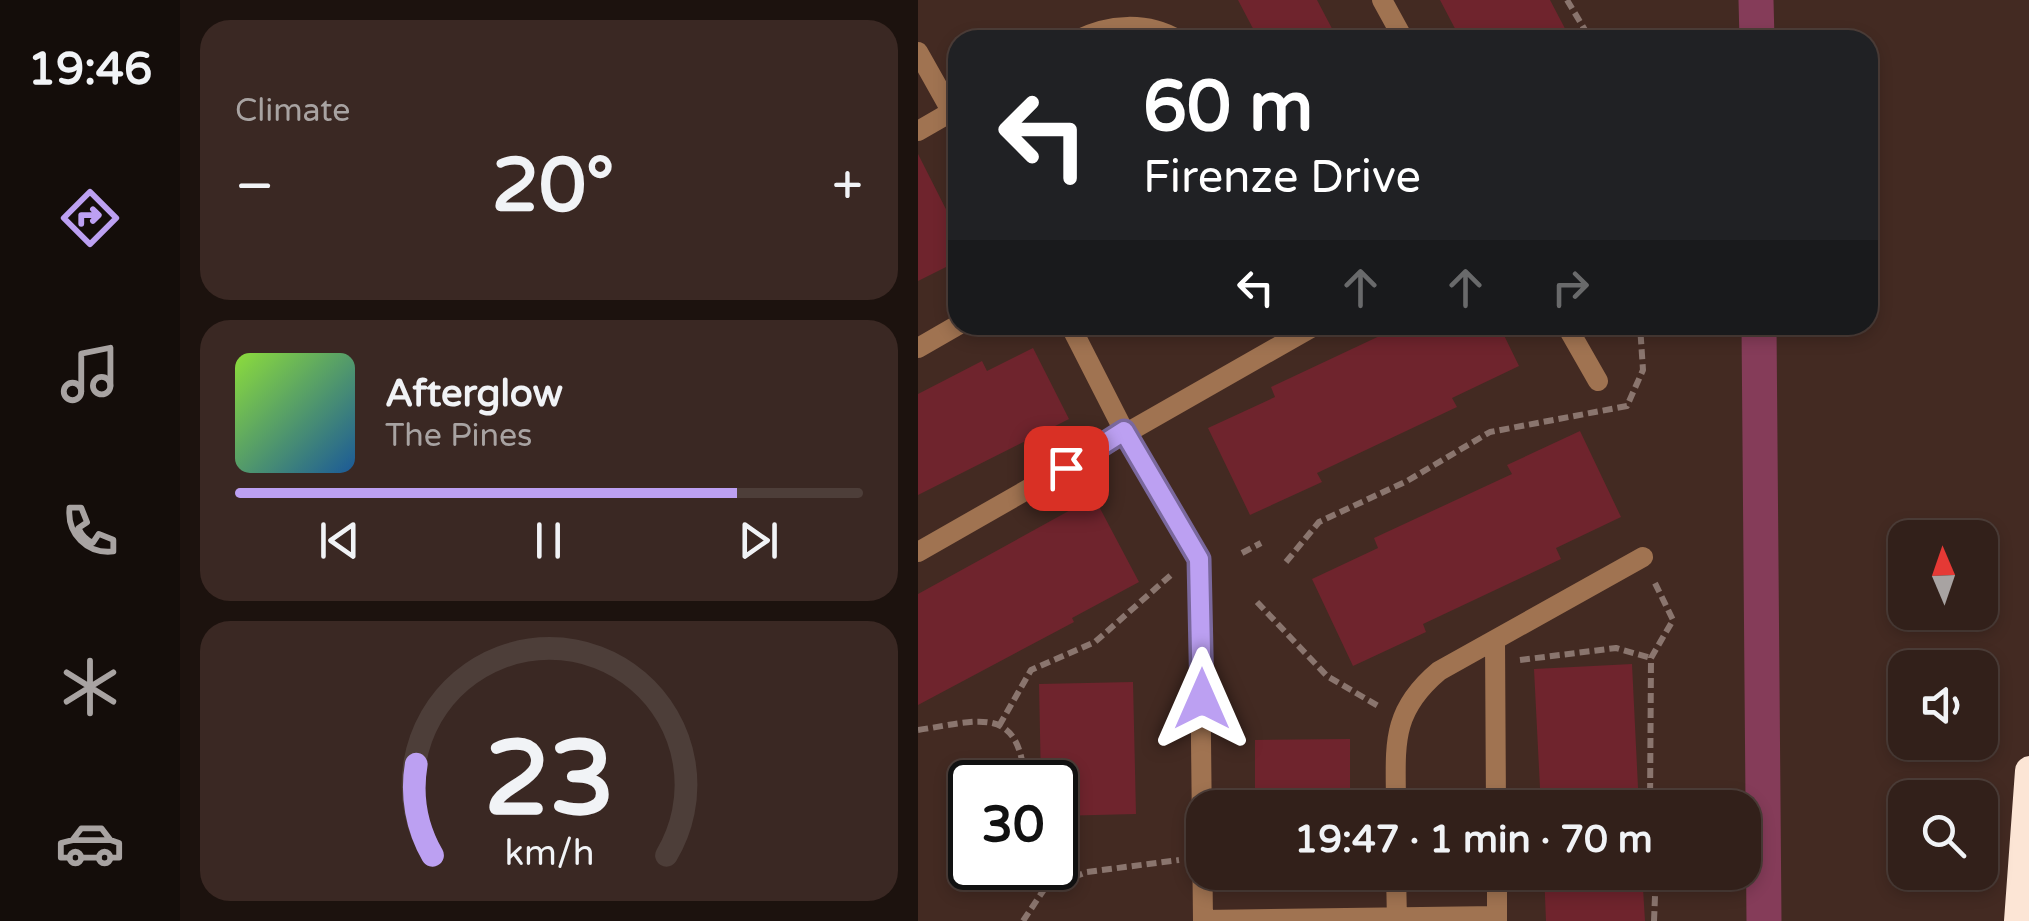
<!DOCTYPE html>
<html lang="en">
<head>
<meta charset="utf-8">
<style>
	:root { --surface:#32201a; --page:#3a2823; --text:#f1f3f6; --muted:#a8a3a2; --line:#4d3e39; --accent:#bca0f2 }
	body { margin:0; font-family:"Varela Round",sans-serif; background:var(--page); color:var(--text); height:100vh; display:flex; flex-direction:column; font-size:38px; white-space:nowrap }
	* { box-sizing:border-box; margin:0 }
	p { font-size:32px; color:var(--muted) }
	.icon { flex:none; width:55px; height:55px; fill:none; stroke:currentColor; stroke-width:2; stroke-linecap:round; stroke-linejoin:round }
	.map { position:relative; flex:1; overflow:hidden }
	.details { display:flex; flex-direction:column; gap:20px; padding:20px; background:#1c120e; width:738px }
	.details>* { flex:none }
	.top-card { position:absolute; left:30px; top:30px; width:930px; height:305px; border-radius:30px; box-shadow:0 5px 15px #0003,0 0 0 2px var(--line); background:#202124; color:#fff; overflow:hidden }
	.needle { width:65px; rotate:358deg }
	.tools { position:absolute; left:970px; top:520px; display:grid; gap:20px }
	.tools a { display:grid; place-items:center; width:110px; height:110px; border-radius:20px; background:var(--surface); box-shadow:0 5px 15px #0003,0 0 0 2px var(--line); font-size:50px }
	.speed { position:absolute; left:30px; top:760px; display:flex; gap:20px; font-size:50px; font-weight:700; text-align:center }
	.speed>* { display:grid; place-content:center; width:130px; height:130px; border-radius:50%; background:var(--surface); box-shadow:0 5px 15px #0003,0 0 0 2px var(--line); line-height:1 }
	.speed .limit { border:5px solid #111; border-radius:15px; background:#fff; color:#111 }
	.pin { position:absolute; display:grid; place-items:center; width:85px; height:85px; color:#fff; margin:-42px; border-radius:20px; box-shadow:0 5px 15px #0006 }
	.me { position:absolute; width:110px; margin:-55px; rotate:0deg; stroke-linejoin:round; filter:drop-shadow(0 0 8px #0008) }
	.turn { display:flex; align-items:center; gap:35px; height:210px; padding:0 30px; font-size:45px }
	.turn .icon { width:130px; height:130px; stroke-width:2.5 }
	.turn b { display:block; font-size:70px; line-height:85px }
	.lanes { display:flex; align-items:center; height:95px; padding:0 30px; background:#0003; justify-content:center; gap:50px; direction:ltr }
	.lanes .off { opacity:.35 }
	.big { font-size:75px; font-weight:700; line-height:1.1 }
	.details .widget { flex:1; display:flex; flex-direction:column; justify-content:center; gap:15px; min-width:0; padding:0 35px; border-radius:30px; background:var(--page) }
	.details .dial { align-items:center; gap:0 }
	.dial svg { height:260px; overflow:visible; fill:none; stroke:var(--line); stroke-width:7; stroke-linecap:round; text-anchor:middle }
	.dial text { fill:var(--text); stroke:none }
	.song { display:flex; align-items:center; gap:30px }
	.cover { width:120px; height:120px; border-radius:15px; background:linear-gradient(135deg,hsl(90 70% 55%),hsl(210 70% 35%)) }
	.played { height:10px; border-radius:5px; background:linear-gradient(90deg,var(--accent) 80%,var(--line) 80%) }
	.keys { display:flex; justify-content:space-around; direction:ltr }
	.heat { display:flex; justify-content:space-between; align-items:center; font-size:55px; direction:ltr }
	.trip { position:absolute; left:268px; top:790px; width:575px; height:100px; border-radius:30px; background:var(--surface); box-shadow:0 5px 15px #0003,0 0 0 2px var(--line); font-weight:700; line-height:100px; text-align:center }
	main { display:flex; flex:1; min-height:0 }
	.menu { display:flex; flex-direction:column; width:180px; justify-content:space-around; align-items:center; background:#140d0a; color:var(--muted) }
	.menu .icon { width:70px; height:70px }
	.menu .selected { color:var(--accent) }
	.menu b { font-size:45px; color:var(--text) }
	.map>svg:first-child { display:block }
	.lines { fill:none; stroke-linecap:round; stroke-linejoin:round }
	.canal { stroke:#853c59; stroke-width:35 }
	.building { fill:#6f242d }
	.path { stroke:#8a756e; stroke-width:6; stroke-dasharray:10 5; stroke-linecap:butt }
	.minor { stroke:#a07351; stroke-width:20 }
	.motorway { stroke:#fce5d5; stroke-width:30 }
	.route-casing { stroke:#7a689d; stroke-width:25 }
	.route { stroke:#bca0f2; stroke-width:18 }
</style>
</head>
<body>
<main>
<nav class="menu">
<b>19:46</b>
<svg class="icon selected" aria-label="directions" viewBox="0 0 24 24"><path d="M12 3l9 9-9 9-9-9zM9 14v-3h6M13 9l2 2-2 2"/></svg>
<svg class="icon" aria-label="music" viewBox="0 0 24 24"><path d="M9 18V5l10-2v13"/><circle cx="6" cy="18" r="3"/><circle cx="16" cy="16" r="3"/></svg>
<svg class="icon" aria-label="phone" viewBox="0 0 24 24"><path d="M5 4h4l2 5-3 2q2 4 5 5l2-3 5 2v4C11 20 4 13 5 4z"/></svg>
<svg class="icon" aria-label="climate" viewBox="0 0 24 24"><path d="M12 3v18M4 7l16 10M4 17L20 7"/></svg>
<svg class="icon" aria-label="car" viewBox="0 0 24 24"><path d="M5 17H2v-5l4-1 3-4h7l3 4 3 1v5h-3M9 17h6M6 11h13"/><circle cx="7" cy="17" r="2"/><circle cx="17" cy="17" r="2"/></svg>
</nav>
<section class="details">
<div class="widget"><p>Climate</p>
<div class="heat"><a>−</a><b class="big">20°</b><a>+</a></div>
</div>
<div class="widget">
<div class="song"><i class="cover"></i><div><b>Afterglow</b><p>The Pines</p></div></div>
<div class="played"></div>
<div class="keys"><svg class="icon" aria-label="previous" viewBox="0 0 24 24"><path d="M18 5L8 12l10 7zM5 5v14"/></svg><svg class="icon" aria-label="pause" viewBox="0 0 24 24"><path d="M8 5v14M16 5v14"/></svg><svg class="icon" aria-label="next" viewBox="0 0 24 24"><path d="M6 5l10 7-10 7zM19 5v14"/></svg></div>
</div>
<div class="widget dial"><svg viewBox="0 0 100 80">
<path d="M14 69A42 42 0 1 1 86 69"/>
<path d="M14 69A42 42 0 0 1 9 41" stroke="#bca0f2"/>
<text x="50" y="56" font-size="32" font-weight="700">23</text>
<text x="50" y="72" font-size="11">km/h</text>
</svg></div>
</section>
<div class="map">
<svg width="1112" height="921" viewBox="0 0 1112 921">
	<rect width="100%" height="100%" fill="#432a22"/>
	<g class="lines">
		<path class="canal" d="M838 0 839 40
			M841 325 846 921"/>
	</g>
	<path class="building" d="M320 0H399L420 40H341Z
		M522 0H632L653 40H543Z
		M0 154 40 233V261L0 281Z
		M485 325H581L601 366 534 398 539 407 399 473 404 482 332 515 290 428 357 397 353 387Z
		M115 348 151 419 0 495V394L64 361 69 371Z
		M662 431 703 517 638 548 643 559 505 624 508 632 435 666 394 579 460 548 456 538 594 474 589 465Z
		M176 497 221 582 154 618 156 622 0 705V594Z
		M714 664 721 808H623L616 669Z
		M215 682 218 814 138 816V782H123L121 684Z
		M432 739V808H337V740Z
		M626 872H724L727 921H628Z"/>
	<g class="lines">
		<path class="path" d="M649 0 673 40
			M324 553 343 543
			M368 562 401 522 489 481 572 432 709 406 725 370 722 325
			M339 602 409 676 462 707
			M602 660 698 648 733 658
			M81 726 113 670 177 642 254 574
			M0 730C61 721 101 703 107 782
			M732 808 733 658 755 620 735 579
			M127 888 169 872 261 860
			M105 921 127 888 122 868
			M736 921 738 872"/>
		<path class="minor" d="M464 0 486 40
			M159 40C190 24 229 21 260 40
			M0 52 40 123
			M0 131 40 108
			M152 325 206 431 281 559 285 921
			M648 325 680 381
			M0 348 40 325
			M0 552 398 325
			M577 640 578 808
			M478 808C478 747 471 713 521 671L725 557
			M478 872 479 921
			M579 872V921
			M285 920 579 916"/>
		<path class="motorway" d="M1101 921 1112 771"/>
	</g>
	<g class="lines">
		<defs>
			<path id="route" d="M148 468 206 431 281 559 284 699"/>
		</defs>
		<use href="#route" class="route-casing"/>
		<use href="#route" class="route"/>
	</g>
</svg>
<div class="tools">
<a><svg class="needle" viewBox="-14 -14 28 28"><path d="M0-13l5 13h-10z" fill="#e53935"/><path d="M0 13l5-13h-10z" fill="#a8a3a2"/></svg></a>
<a><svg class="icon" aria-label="sound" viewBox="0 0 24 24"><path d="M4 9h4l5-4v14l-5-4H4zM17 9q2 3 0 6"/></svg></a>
<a><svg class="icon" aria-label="search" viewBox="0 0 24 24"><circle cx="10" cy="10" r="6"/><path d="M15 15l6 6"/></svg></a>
</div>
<div class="speed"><div class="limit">30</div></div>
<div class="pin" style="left:148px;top:468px;background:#d93025"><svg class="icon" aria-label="arrive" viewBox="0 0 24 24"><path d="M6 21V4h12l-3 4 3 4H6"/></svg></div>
<svg class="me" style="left:284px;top:699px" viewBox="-20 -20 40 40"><path d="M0-17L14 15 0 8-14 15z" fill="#bca0f2" stroke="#fff" stroke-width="4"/></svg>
<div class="trip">19:47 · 1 min · 70 m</div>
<div class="top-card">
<div class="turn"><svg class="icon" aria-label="left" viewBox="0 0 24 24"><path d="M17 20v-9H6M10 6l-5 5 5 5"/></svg><div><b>60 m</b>Firenze Drive</div></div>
<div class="lanes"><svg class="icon" aria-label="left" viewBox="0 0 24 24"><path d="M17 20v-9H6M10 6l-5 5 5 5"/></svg><svg class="icon off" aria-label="ahead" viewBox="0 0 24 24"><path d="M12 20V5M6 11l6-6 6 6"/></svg><svg class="icon off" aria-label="ahead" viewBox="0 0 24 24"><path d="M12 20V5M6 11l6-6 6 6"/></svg><svg class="icon off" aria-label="right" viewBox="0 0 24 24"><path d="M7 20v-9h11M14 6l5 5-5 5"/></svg></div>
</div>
</div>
</main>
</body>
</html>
